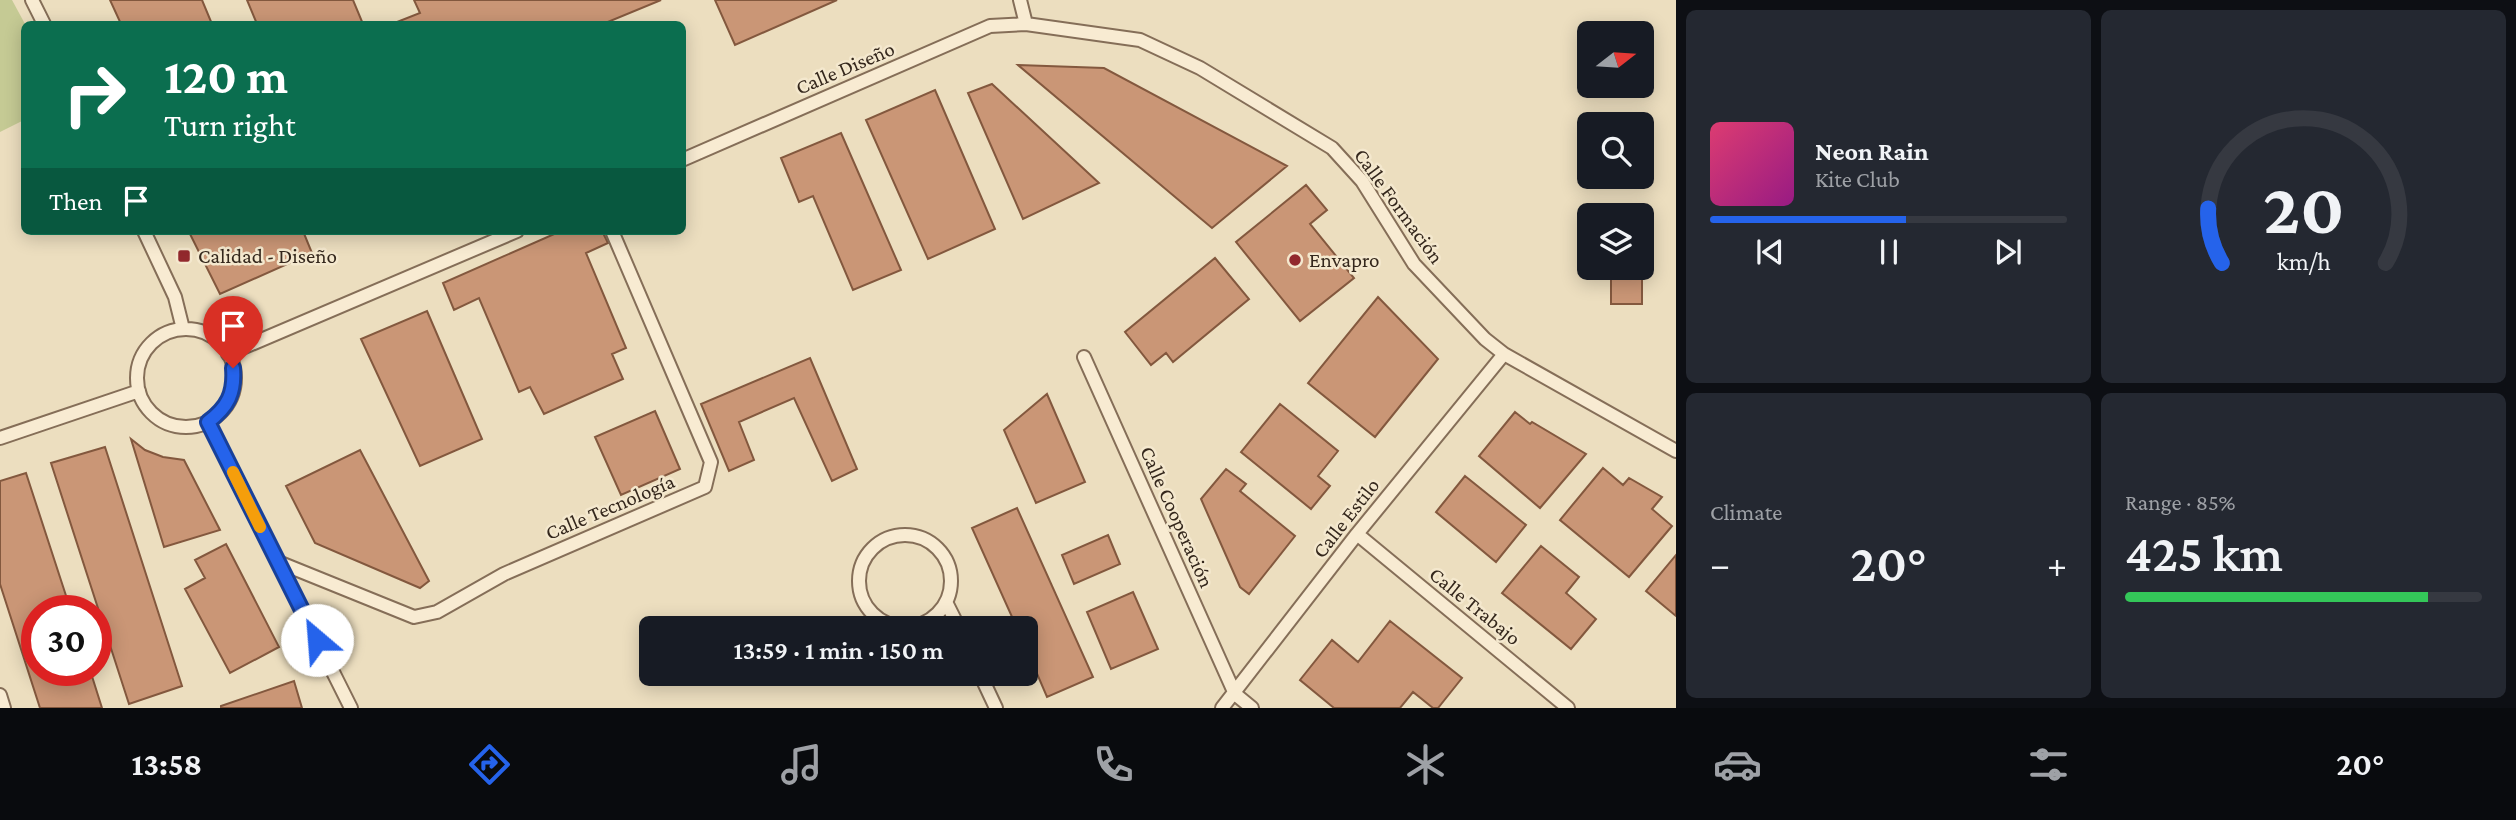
<!DOCTYPE html>
<html lang="en">
<head>
<meta charset="utf-8">
<style>
	:root { --surface:#171b24; --page:#242831; --text:#f1f3f6; --muted:#9ea1a6; --line:#363941; --accent:#2563eb }
	body { margin:0; font-family:"Crimson Pro",serif; background:var(--page); color:var(--text); height:100vh; display:flex; flex-direction:column; font-size:26px; white-space:nowrap }
	* { box-sizing:border-box; margin:0 }
	p { font-size:23px; color:var(--muted) }
	.icon { flex:none; width:38px; height:38px; fill:none; stroke:currentColor; stroke-width:2; stroke-linecap:round; stroke-linejoin:round }
	.map { position:relative; flex:1; overflow:hidden }
	.panel { display:flex; flex-direction:column; gap:10px; padding:10px; background:#0d0f14; width:840px }
	.panel>* { flex:none }
	.top-card { position:absolute; left:21px; top:21px; width:665px; height:214px; border-radius:10px; box-shadow:0 4px 18px #0003; background:#0b6e4f; color:#fff; overflow:hidden }
	.needle { width:46px; rotate:73deg }
	.controls { position:absolute; left:1577px; top:21px; display:grid; gap:14px }
	.controls a { display:grid; place-items:center; width:77px; height:77px; border-radius:10px; background:var(--surface); box-shadow:0 4px 18px #0003; font-size:35px }
	.speed { position:absolute; left:21px; top:595px; display:flex; gap:14px; font-size:35px; font-weight:700; text-align:center }
	.speed>* { display:grid; place-content:center; width:91px; height:91px; border-radius:50%; background:var(--surface); box-shadow:0 4px 18px #0003; line-height:1 }
	.speed .limit { border:10px solid #d22; background:#fff; color:#111 }
	.pin { position:absolute; display:grid; place-items:center; width:60px; height:60px; color:#fff; margin:-72px -30px; border-radius:50% 50% 50% 0; rotate:-45deg; box-shadow:0 0 7px #0007 }
	.pin .icon { rotate:45deg }
	.me { position:absolute; width:77px; margin:-38px; rotate:333deg; stroke-linejoin:round; filter:drop-shadow(0 0 5px #0008) }
	.turn { display:flex; align-items:center; gap:24px; height:147px; padding:0 28px; font-size:32px }
	.turn .icon { width:91px; height:91px; stroke-width:2.5 }
	.turn b { display:block; font-size:49px; line-height:60px }
	.then { display:flex; align-items:center; height:66px; padding:0 28px; background:#0003; gap:14px; font-size:26px }
	.big { font-size:52px; font-weight:600; line-height:1.1 }
	.panel .tile { flex:1; display:flex; flex-direction:column; justify-content:center; gap:10px; min-width:0; padding:0 24px; border-radius:10px; background:var(--page) }
	.panel .dial { align-items:center; gap:0 }
	.dial svg { height:182px; overflow:visible; fill:none; stroke:var(--line); stroke-width:7; stroke-linecap:round; text-anchor:middle }
	.dial text { fill:var(--text); stroke:none }
	.song { display:flex; align-items:center; gap:21px }
	.cover { width:84px; height:84px; border-radius:10px; background:linear-gradient(135deg,hsl(340 70% 55%),hsl(310 70% 35%)) }
	.played { height:7px; border-radius:4px; background:linear-gradient(90deg,var(--accent) 55%,var(--line) 55%) }
	.keys { display:flex; justify-content:space-around; direction:ltr }
	.heat { display:flex; justify-content:space-between; align-items:center; font-size:38px; direction:ltr }
	.charge { height:10px; border-radius:5px; background:linear-gradient(90deg,#34c759 85%,var(--line) 0) }
	.panel .tiles { flex:1; display:grid; gap:10px; grid-template-columns:repeat(2,1fr) }
	.trip { position:absolute; left:639px; top:616px; width:399px; height:70px; border-radius:10px; background:var(--surface); box-shadow:0 4px 18px #0003; font-weight:600; line-height:70px; text-align:center }
	.menu { display:flex; height:112px; justify-content:space-around; align-items:center; background:#090b0e; color:var(--muted) }
	.menu .icon { width:49px; height:49px }
	.menu .active { color:var(--accent) }
	.menu b { font-size:32px; color:var(--text) }
	main { display:flex; flex:1; min-height:0 }
	.map>svg:first-child { display:block }
	.green { fill:#c5ca94 }
	.building { fill:#ca9676; stroke:#83583e; stroke-width:2 }
	.lines { fill:none; stroke-linecap:round; stroke-linejoin:round }
	.street-casing { stroke:#856e58; stroke-width:16 }
	.street { stroke:#f8ebd2; stroke-width:12 }
	.route-casing { stroke:#184099; stroke-width:18 }
	.route { stroke:#2563eb; stroke-width:12 }
	.slow { stroke:#f59e0b; stroke-width:12 }
	.poi-dot { fill:#92292d; stroke:#f4e8ce; stroke-width:2.5 }
	.labels { text-anchor:middle; stroke-width:5; stroke-linejoin:round; paint-order:stroke }
	.street-label { font-size:21px; fill:#34271c; stroke:#f4e8ce }
	.poi-label { font-size:21px; fill:#34271c; stroke:#f4e8ce; text-anchor:start }
</style>
</head>
<body>
<main>
<div class="map">
<svg width="1676" height="708" viewBox="0 0 1676 708">
	<rect width="100%" height="100%" fill="#ecdebf"/>
	<path class="green" d="M0 0H12L25 24 24 120 0 132Z"/>
	<path class="building" d="M110 0H202L212 24H121Z
		M247 0H353L363 24H257Z
		M414 0H661L603 24H392L420 13Z
		M715 0H837L735 45Z
		M1018 65 1104 68 1287 166 1212 228Z
		M992 84 1099 183 1023 219 968 93Z
		M935 90 995 229 928 259 866 120Z
		M841 133 901 270 853 290 813 196 799 202 781 158Z
		M1306 185 1327 210 1310 224 1354 278 1300 321 1236 242Z
		M197 231H303L312 253 220 294 190 234Z
		M561 231H602L608 243 586 253 626 348 612 354 623 379 544 414 530 387 519 392 479 298 454 310 443 283Z
		M1215 258 1249 299 1173 362 1166 353 1151 365 1125 332Z
		M1611 268H1642V304H1611Z
		M1378 297 1438 359 1375 437 1308 383Z
		M427 311 482 439 420 466 361 339Z
		M810 358 857 469 832 481 794 398 739 422 754 460 729 471 701 404Z
		M1047 394 1085 482 1036 503 1004 430Z
		M1280 404 1338 451 1318 476 1330 486 1311 509 1241 452Z
		M655 411 680 469 621 495 595 437Z
		M1515 412 1530 424 1532 422 1586 454 1540 508 1479 456Z
		M131 439 145 450 163 457 184 460 220 530 164 547Z
		M105 447 182 686 129 704 51 463Z
		M360 450 429 581 420 588 315 543 286 486Z
		M1603 468 1623 485 1629 478 1662 497 1652 509 1672 526 1629 577 1560 520Z
		M1226 469 1246 484 1240 491 1295 536 1249 594 1240 587 1201 499Z
		M26 473 71 611H37V670H90L102 708H40L0 584V481Z
		M1465 476 1526 525 1496 562 1436 512Z
		M1017 508 1093 677 1047 697 1026 648V628H1017L972 528Z
		M1108 535 1120 564 1074 584 1062 555Z
		M226 544 279 647 230 673 185 589 205 578 195 560Z
		M1541 546 1579 577 1566 593 1596 619 1571 649 1502 593Z
		M1676 555V616L1646 591Z
		M1133 592 1158 649 1111 669 1087 612Z
		M1390 621 1462 678 1438 708H1433L1413 692 1400 708H1334L1300 680 1332 640 1358 662Z
		M294 681 302 708H221V706Z"/>
	<g class="lines">
		<defs>
			<path id="street" d="M32 0 44 24
				M1020 0 1026 24
				M682 160 990 26 1026 24 1140 40 1200 68 1332 148 1362 181 1414 264 1485 339 1504 354 1676 451
				M144 231 175 297 183 329
				M137 378a49 49 0 1 1 98 0a49 49 0 1 1-98 0Z
				M228 354 517 231
				M1084 357 1235 694 1252 708
				M208 422 351 708
				M0 438 139 391
				M1357 534 1568 708
				M859 581a46 46 0 1 1 92 0a46 46 0 1 1-92 0Z
				M278 562 414 617 437 612 504 574 705 487 711 462 612 231
				M946 602 959 628
				M980 674 996 708
				M0 695 4 708
				M1222 708 1357 534 1504 354"/>
		</defs>
		<use href="#street" class="street-casing"/>
		<use href="#street" class="street"/>
	</g>
	<g class="lines">
		<defs>
			<path id="route" d="M233 368C235 393 228 407 208 422L317 640"/>
		</defs>
		<use href="#route" class="route-casing"/>
		<use href="#route" class="route"/>
		<path class="slow" d="M233 472 260 527"/>
	</g>
	<g class="poi-dot">
		<rect x="177" y="249" width="14" height="14" rx="3.5"/>
		<circle cx="1295" cy="260" r="7"/>
	</g>
	<g class="labels">
		<g class="street-label">
			<text transform="translate(845 68) rotate(-23)" y="7">Calle Diseño</text>
			<text transform="translate(1399 206) rotate(54)" y="7">Calle Formación</text>
			<text transform="translate(610 507) rotate(-23)" y="7">Calle Tecnología</text>
			<text transform="translate(1177 517) rotate(66)" y="7">Calle Cooperación</text>
			<text transform="translate(1346 518) rotate(-52)" y="7">Calle Estilo</text>
			<text transform="translate(1475 606) rotate(39)" y="7">Calle Trabajo</text>
		</g>
		<g class="poi-label">
			<text x="198" y="263">Calidad - Diseño</text>
			<text x="1309" y="267">Envapro</text>
		</g>
	</g>
</svg>
<div class="controls">
<a><svg class="needle" viewBox="-14 -14 28 28"><path d="M0-13l5 13h-10z" fill="#e53935"/><path d="M0 13l5-13h-10z" fill="#9ea1a6"/></svg></a>
<a><svg class="icon" aria-label="search" viewBox="0 0 24 24"><circle cx="10" cy="10" r="6"/><path d="M15 15l6 6"/></svg></a>
<a><svg class="icon" aria-label="layers" viewBox="0 0 24 24"><path d="M12 4l9 5-9 5-9-5zM3 14l9 5 9-5"/></svg></a>
</div>
<div class="speed"><div class="limit">30</div></div>
<div class="pin" style="left:233px;top:368px;background:#d93025"><svg class="icon" aria-label="arrive" viewBox="0 0 24 24"><path d="M6 21V4h12l-3 4 3 4H6"/></svg></div>
<svg class="me" style="left:317px;top:640px" viewBox="-20 -20 40 40"><circle r="19" fill="#fff"/><path d="M0-13L10 11 0 6-10 11z" fill="#2563eb"/></svg>
<div class="trip">13:59 · 1 min · 150 m</div>
<div class="top-card">
<div class="turn"><svg class="icon" aria-label="right" viewBox="0 0 24 24"><path d="M7 20v-9h11M14 6l5 5-5 5"/></svg><div><b>120 m</b>Turn right</div></div>
<div class="then">Then<svg class="icon" aria-label="arrive" viewBox="0 0 24 24"><path d="M6 21V4h12l-3 4 3 4H6"/></svg></div>
</div>
</div>
<section class="panel">
<div class="tiles">
<div class="tile">
<div class="song"><i class="cover"></i><div><b>Neon Rain</b><p>Kite Club</p></div></div>
<div class="played"></div>
<div class="keys"><svg class="icon" aria-label="previous" viewBox="0 0 24 24"><path d="M18 5L8 12l10 7zM5 5v14"/></svg><svg class="icon" aria-label="pause" viewBox="0 0 24 24"><path d="M8 5v14M16 5v14"/></svg><svg class="icon" aria-label="next" viewBox="0 0 24 24"><path d="M6 5l10 7-10 7zM19 5v14"/></svg></div>
</div>
<div class="tile dial"><svg viewBox="0 0 100 80">
<path d="M14 69A42 42 0 1 1 86 69"/>
<path d="M14 69A42 42 0 0 1 8 45" stroke="#2563eb"/>
<text x="50" y="56" font-size="32" font-weight="700">20</text>
<text x="50" y="72" font-size="11">km/h</text>
</svg></div>
<div class="tile"><p>Climate</p>
<div class="heat"><a>−</a><b class="big">20°</b><a>+</a></div>
</div>
<div class="tile"><p>Range · 85%</p><b class="big">425 km</b><div class="charge"></div></div>
</div>
</section>
</main>
<nav class="menu">
<b>13:58</b>
<svg class="icon active" aria-label="directions" viewBox="0 0 24 24"><path d="M12 3l9 9-9 9-9-9zM9 14v-3h6M13 9l2 2-2 2"/></svg>
<svg class="icon" aria-label="music" viewBox="0 0 24 24"><path d="M9 18V5l10-2v13"/><circle cx="6" cy="18" r="3"/><circle cx="16" cy="16" r="3"/></svg>
<svg class="icon" aria-label="phone" viewBox="0 0 24 24"><path d="M5 4h4l2 5-3 2q2 4 5 5l2-3 5 2v4C11 20 4 13 5 4z"/></svg>
<svg class="icon" aria-label="climate" viewBox="0 0 24 24"><path d="M12 3v18M4 7l16 10M4 17L20 7"/></svg>
<svg class="icon" aria-label="car" viewBox="0 0 24 24"><path d="M5 17H2v-5l4-1 3-4h7l3 4 3 1v5h-3M9 17h6M6 11h13"/><circle cx="7" cy="17" r="2"/><circle cx="17" cy="17" r="2"/></svg>
<svg class="icon" aria-label="filters" viewBox="0 0 24 24"><path d="M4 7h16M4 17h16"/><circle cx="9" cy="7" r="2"/><circle cx="15" cy="17" r="2"/></svg>
<b>20°</b>
</nav>
</body>
</html>
